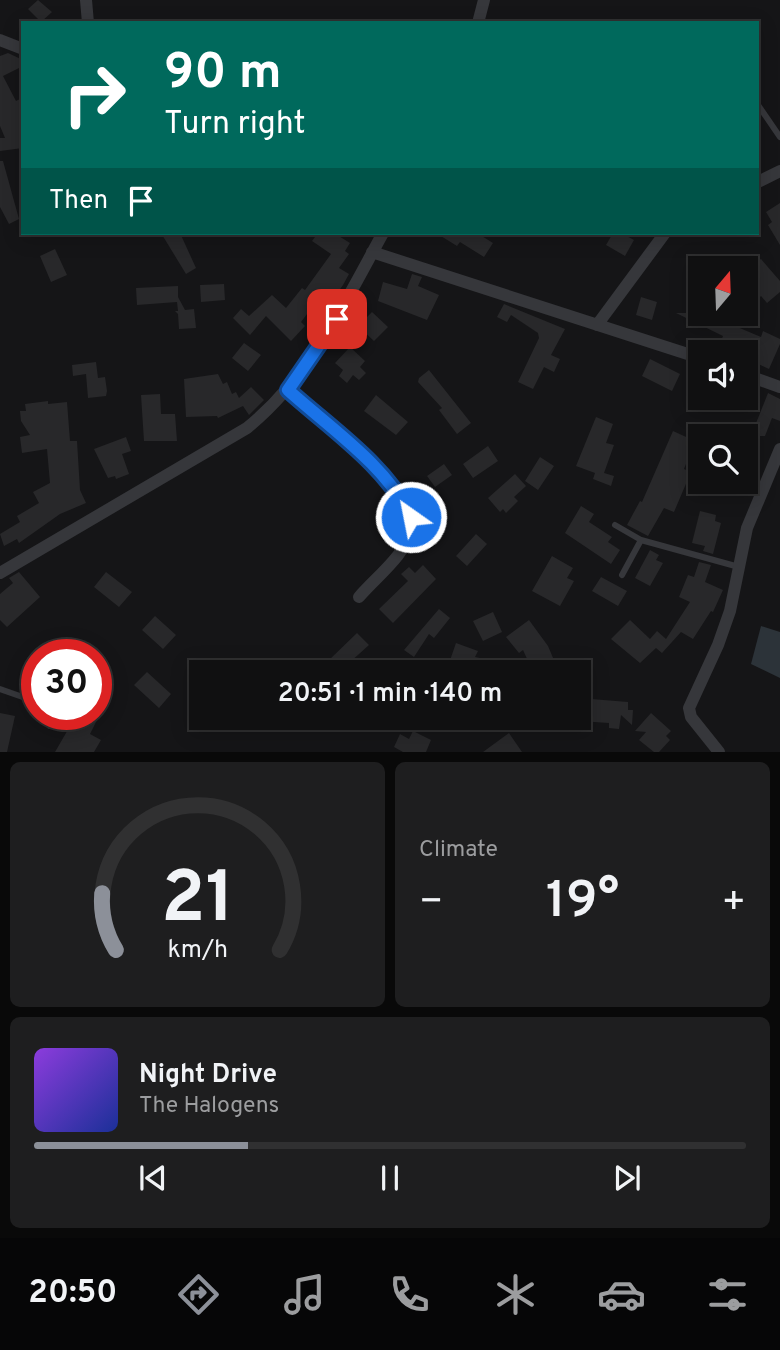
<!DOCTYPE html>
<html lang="en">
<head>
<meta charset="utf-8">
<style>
	:root { --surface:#101011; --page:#1e1e1f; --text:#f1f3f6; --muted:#9c9d9f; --line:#303031; --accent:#8c9099 }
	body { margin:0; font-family:Overpass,sans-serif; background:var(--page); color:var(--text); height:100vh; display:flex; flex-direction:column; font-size:26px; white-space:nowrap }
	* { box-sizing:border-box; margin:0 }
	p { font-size:23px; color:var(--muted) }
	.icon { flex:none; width:38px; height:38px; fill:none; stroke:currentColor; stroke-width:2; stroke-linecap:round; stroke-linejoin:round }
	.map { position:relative; height:752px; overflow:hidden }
	.sheet { display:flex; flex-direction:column; gap:10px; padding:10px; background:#090909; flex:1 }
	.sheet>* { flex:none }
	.banner { position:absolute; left:21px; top:21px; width:738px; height:214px; border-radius:0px; box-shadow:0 4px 18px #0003,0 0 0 2px var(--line); background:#00695c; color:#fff; overflow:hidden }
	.needle { width:46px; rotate:19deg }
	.fabs { position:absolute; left:688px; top:256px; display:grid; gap:14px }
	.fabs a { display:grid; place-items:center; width:70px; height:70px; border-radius:0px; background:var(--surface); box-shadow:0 4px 18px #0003,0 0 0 2px var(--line); font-size:35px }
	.speed { position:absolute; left:21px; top:639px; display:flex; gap:14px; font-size:35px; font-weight:700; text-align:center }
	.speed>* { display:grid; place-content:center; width:91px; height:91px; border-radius:50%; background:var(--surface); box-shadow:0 4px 18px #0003,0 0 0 2px var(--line); line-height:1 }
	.speed .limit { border:10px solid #d22; background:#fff; color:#111 }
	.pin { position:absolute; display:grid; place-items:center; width:60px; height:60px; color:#fff; margin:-30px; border-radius:14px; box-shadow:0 4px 10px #0006 }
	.me { position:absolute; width:77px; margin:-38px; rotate:327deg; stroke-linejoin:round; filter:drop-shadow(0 0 5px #0008) }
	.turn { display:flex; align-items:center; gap:24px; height:147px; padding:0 28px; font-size:32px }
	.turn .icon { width:91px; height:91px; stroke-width:2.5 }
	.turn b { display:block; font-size:49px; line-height:60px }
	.then { display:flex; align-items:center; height:66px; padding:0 28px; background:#0003; gap:14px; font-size:26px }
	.big { font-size:52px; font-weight:600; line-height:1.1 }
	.sheet .card { flex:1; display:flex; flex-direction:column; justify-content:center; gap:10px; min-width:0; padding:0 24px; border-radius:10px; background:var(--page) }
	.sheet .dial { align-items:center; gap:0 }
	.dial svg { height:182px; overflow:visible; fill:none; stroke:var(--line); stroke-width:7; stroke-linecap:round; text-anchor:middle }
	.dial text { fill:var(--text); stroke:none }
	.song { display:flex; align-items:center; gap:21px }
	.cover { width:84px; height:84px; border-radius:10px; background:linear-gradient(135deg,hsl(270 70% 55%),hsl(230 70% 35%)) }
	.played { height:7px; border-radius:4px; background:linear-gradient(90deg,var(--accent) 30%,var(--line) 30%) }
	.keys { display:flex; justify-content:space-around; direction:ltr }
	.heat { display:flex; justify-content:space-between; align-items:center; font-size:38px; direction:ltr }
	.sheet .tiles { flex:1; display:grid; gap:10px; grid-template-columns:1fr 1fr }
	.card:last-child { grid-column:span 2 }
	.trip { position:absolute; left:189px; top:660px; width:402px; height:70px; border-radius:0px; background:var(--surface); box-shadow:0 4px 18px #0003,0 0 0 2px var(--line); font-weight:600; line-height:70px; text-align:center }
	.tabs { display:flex; height:112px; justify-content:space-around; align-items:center; background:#060607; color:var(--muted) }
	.tabs .icon { width:49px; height:49px }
	.tabs .active { color:var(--accent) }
	.tabs b { font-size:32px; color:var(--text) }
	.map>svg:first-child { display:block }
	.water { fill:#2c3339 }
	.building { fill:#28282a }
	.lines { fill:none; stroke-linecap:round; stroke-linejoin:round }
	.service { stroke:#36373b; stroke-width:6 }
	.minor { stroke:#36373b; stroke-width:12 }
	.route-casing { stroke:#114b97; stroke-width:18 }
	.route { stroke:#1a73e8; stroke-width:12 }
</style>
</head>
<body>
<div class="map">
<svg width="780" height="752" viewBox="0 0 780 752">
	<rect width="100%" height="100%" fill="#151517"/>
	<path class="water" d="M761 626 780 632V678L751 664Z"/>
	<path class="building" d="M38 0 52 12 41 22 28 9Z
		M8 53 23 60 19 68 3 76 16 101 20 99 23 106V148L0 151V138H5L0 126V56Z
		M0 161H3L19 219 9 224 0 207Z
		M780 203V245L768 225 772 222 766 212Z
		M161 233H180L196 268 186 274Z
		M318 233H334L350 243 345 251 349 254 339 268 349 274 343 285 334 298 329 294 324 300 320 297 301 322 305 326 291 341 266 316 250 335 233 318 241 309 249 316 272 295 286 308 302 288 305 290 331 254 312 241Z
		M436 233H477L493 243 484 257 460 242 457 246Z
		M613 233H621L634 240 625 256 606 245Z
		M55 249 67 275 51 282 40 256Z
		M761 259 780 281V292L767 303 761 296 746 311V296L752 290 746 282V266Z
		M412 274 422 277 418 286 439 295 427 320 378 301 383 282 407 289Z
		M224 284 225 300 201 302 200 285Z
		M178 286V297L185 310 194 309 196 328 179 329 178 314 175 311H178L177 302 137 305 136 288Z
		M641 297 657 302 652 320 636 315Z
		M504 304 565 329 551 355 560 359 554 372 544 367 533 389 518 382 539 338 538 333 511 315 507 322 497 317Z
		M372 312 388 327 374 341 358 326Z
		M676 313H718L716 318 761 337 763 331 780 339V344L769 369 750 360 754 352H724L726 346 720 343 723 336Z
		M244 343 261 355 248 371 232 358Z
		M350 347 365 361 360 367 366 373 359 380 353 375 347 383 339 376 343 370 335 363Z
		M650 359 680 374 672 391 642 376Z
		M96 362 98 378 105 377 107 391 106 396 88 398 86 374 73 376 72 365Z
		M429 370 471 423 457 434 439 410 442 408 418 382 419 378Z
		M218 374 223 384 227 382 232 394 236 392 239 398 251 387 264 400 249 415 243 406 218 418 217 416 186 417 184 379Z
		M768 393 780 399V421L772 418 765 436H751Z
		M160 394 161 414H175L177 441H144L141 395Z
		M376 395 408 422 396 435 364 411Z
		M48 401V404L67 402 70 441H77L80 490 86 503 60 514 19 543 17 539 4 546 0 534 20 522 17 516 39 503 33 492 50 483 47 449 22 453 20 437 30 435 21 421 20 411H26L25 404Z
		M596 417 613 424 606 443 614 445 604 473 614 476 611 486 593 479 595 473 576 466Z
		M673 431 695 441 684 469 691 472 674 512 664 508 648 536 627 525 640 501 642 502Z
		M126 437 131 451 122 454 129 474 116 479 115 476 108 478 94 449Z
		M488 446 498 461 473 478 463 464Z
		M540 457 554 466 538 490 525 481Z
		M444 464 452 475 435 487 427 476Z
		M515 474 526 486 514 497 518 501 506 513 503 509 500 512 488 498Z
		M581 506 594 514 589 522 612 537 608 542 620 550 611 564 565 533Z
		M700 511 716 515 715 521 721 523 713 554 703 551 705 546 692 543Z
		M476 534 487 544 467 566 456 556Z
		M650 550 659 555 656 560 663 563 650 586 635 578Z
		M552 556 573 568 567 578 574 581 560 606 532 591Z
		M699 562 711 565 705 582 723 590 713 612 711 611 693 639 681 632 662 653 656 648 640 663 611 639 630 620 650 639 657 631 666 639 690 602 679 597 688 575 694 577Z
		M423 565 436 579 393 623 379 609 408 581 401 574 409 567 415 573Z
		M19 572 40 597 7 627 0 620V594L13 583 9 578Z
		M106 572 132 592 119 607 94 587Z
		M601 577 627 591 618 606 592 591Z
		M439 609 450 618 434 638 429 634 414 657 404 650Z
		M493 612 502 632 483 641 473 621Z
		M155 616 176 635 163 649 142 630Z
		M529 620 548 646 559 672H533L523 650 519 653 506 637Z
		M357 633 369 645 339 672 328 661Z
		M456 643 478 651 475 657 480 658 476 670 455 672 447 669Z
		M147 672 171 694 159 708 134 685Z
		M579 698 628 702V710H633L632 725 621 715 619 729 609 728V723L579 721Z
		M0 713 15 716 7 752H0Z
		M651 713 671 731 666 736 670 740 659 752H654L639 740 646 732 635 731Z
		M77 714H100L90 734 101 740 94 752H55Z
		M413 731 431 740 426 752H403L394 747 400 734 409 739Z
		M509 733 522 752H483L498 741Z"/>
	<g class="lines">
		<path class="service" d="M758 105 780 137
			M615 525 641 540 739 567
			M622 575 641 540
			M0 689 37 702
			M50 726 51 714"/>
		<path class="minor" d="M86 0 88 23
			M478 23 484 0
			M0 40 23 49
			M758 182 780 171
			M372 252 700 358
			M597 325 665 233
			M746 375 780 387
			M288 390C315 414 416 494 411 529 407 554 375 578 359 597
			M0 573 247 428C310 377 345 302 383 233
			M719 752 691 717 689 708 718 645 730 611 747 528 780 449"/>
	</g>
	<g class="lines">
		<defs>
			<path id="route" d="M337 319 288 390C330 428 386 465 411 517"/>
		</defs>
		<use href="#route" class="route-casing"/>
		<use href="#route" class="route"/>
	</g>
</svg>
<div class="fabs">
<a><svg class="needle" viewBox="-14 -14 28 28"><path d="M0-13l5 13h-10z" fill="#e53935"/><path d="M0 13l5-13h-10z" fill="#9c9d9f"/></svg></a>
<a><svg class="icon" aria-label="sound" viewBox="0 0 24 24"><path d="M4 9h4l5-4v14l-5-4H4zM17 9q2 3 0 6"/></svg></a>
<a><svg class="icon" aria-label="search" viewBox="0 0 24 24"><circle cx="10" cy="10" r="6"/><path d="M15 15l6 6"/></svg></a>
</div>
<div class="speed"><div class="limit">30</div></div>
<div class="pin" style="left:337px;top:319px;background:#d93025"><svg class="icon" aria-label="arrive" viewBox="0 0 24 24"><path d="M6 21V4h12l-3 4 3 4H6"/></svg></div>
<svg class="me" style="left:411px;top:517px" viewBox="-20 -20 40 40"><circle r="17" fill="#1a73e8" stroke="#fff" stroke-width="3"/><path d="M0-11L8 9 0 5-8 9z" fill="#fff"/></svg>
<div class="trip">20:51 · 1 min · 140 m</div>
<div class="banner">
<div class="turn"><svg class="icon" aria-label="right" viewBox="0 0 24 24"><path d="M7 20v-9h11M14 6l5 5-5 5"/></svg><div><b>90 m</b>Turn right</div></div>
<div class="then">Then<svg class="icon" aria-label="arrive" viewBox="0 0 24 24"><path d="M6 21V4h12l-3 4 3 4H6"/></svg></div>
</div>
</div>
<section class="sheet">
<div class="tiles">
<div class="card dial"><svg viewBox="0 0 100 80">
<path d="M14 69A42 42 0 1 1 86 69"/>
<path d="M14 69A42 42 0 0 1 8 44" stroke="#8c9099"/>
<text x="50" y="56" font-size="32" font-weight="700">21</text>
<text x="50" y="72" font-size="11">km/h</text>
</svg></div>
<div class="card"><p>Climate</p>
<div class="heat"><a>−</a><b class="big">19°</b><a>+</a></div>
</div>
<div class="card">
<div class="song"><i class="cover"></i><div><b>Night Drive</b><p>The Halogens</p></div></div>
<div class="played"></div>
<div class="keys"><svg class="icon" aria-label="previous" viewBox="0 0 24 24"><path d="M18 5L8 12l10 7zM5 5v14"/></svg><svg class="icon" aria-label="pause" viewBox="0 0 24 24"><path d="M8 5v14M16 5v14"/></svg><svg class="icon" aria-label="next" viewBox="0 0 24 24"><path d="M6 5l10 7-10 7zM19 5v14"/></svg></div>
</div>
</div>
</section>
<nav class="tabs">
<b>20:50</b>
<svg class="icon active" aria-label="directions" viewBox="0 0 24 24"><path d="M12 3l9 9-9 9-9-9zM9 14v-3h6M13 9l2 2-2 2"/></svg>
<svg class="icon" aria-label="music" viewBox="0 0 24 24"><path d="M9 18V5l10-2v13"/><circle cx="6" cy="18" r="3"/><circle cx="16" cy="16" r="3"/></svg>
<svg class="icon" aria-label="phone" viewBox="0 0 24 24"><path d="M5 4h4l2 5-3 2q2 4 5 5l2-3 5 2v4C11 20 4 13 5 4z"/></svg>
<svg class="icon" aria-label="climate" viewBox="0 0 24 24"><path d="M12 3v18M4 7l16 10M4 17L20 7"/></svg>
<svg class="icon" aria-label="car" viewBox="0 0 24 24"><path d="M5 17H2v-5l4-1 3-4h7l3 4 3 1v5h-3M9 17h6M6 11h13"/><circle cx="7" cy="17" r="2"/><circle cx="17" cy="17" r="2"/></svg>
<svg class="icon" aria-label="filters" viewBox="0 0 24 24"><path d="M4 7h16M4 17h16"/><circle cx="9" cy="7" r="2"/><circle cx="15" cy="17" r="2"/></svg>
</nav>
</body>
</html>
